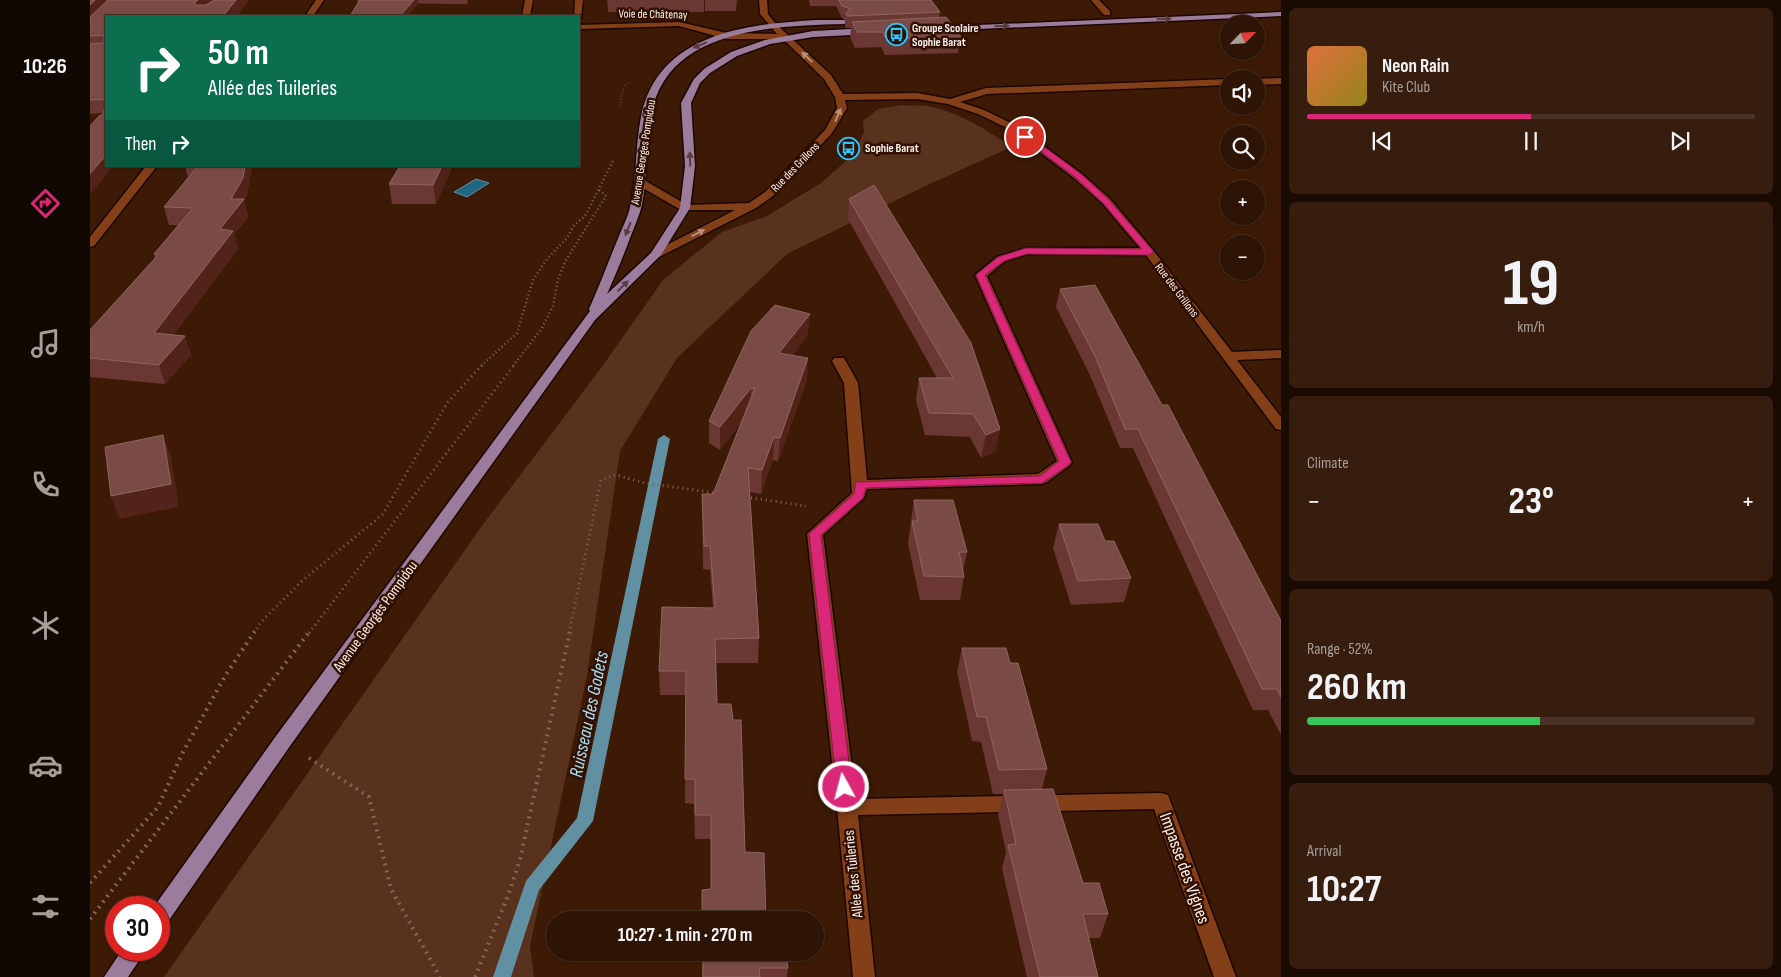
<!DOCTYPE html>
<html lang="en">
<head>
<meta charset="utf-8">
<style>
	:root { --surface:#2e1404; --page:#361d0e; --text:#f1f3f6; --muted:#a79e9a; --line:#493326; --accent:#db2777 }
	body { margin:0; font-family:"Sofia Sans Condensed",sans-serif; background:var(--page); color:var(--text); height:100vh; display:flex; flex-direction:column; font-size:19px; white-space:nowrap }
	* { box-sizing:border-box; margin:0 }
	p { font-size:16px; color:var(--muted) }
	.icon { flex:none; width:28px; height:28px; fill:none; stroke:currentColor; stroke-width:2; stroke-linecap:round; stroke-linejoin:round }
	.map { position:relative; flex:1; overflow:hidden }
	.panel { display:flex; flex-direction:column; gap:8px; padding:8px; background:#190b02; width:500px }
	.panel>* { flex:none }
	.hud { position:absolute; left:15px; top:15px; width:475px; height:152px; border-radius:0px; box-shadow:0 1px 4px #0004,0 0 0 1px var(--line); background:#0b6e4f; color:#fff; overflow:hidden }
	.needle { width:32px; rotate:65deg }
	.controls { position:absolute; left:1130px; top:15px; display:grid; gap:10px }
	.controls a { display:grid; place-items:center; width:45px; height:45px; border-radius:50%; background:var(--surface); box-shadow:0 1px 4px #0004,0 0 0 1px var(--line); font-size:25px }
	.speed { position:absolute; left:15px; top:896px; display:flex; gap:10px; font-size:25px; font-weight:700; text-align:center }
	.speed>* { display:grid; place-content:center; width:65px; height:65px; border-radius:50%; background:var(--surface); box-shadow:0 1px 4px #0004,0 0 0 1px var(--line); line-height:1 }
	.speed .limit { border:8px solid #d22; background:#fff; color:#111 }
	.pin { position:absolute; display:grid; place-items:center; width:42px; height:42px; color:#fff; margin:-21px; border:2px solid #fff; border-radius:50%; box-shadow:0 1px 5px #0007 }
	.me { position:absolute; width:55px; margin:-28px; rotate:353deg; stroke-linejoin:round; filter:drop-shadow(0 0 4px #0008) }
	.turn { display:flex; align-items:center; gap:18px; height:105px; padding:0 20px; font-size:22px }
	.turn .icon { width:65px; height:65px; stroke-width:2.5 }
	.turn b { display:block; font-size:35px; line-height:42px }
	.then { display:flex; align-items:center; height:48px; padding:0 20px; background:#0003; gap:10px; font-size:19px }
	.big { font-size:38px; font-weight:700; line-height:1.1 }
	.panel .widget { flex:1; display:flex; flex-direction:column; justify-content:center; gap:8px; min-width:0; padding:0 18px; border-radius:8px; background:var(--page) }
	.panel .dial { align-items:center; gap:0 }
	.dial b { font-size:65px; line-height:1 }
	.song { display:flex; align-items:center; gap:15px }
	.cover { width:60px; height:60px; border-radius:8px; background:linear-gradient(135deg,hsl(20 70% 55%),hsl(50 70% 35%)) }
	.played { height:5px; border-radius:2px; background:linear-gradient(90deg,var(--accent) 50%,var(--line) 50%) }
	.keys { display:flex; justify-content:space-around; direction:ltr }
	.heat { display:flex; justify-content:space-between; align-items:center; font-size:28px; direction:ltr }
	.charge { height:8px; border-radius:4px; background:linear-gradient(90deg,#34c759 52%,var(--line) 0) }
	.trip { position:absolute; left:456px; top:911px; width:278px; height:50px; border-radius:25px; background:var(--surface); box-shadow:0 1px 4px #0004,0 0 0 1px var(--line); font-weight:700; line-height:50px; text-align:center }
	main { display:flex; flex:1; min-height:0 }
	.tab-bar { display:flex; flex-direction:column; width:90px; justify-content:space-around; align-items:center; background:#120802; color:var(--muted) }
	.tab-bar .icon { width:35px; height:35px }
	.tab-bar .on { color:var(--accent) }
	.tab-bar b { font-size:22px; color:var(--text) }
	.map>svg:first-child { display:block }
	.green { fill:#58321d }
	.water { fill:#1f6782; stroke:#6190a2 }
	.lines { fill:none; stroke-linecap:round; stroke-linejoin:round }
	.stream { fill:#6190a2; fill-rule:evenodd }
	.minor-casing { stroke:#1c0701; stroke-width:3 }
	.major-casing { stroke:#1c0701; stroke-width:3 }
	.path-far3 { stroke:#806657; stroke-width:2; stroke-dasharray:0.5 2.5; stroke-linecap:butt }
	.path-far2 { stroke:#806657; stroke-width:2.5; stroke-dasharray:1 3; stroke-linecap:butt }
	.path-far1 { stroke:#806657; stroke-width:3; stroke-dasharray:1 4; stroke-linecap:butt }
	.path { stroke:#806657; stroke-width:4; stroke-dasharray:2 5; stroke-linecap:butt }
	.minor { fill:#833f17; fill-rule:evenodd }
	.major { fill:#9c7c9d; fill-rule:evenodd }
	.wall { fill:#6b3732 }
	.shaded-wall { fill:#522318 }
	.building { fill:#7a4b46; stroke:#8e6560 }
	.oneway { fill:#5c3b3f }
	.oneway2 { fill:#b98f77 }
	.route { fill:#db2777; stroke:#8e194d }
	.labels { text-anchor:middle; stroke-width:5; stroke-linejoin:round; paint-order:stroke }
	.far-street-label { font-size:12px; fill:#faf1ed; stroke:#321000 }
	.far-poi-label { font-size:12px; font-weight:bold; fill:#faf1ed; stroke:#321000; text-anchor:start }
	.street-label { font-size:15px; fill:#faf1ed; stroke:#321000 }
	.near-street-label { font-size:18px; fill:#faf1ed; stroke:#321000 }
	.near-water-label { font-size:19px; font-style:italic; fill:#a9e0fa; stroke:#321000 }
</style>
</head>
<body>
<main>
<nav class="tab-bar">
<b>10:26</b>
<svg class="icon on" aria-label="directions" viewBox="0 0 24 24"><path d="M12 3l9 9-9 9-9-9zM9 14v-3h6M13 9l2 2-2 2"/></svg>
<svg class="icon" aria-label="music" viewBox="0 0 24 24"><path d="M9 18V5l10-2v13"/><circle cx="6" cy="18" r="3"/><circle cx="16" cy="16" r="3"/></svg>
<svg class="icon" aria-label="phone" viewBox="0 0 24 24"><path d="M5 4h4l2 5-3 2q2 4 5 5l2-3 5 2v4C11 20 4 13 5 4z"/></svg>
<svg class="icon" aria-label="climate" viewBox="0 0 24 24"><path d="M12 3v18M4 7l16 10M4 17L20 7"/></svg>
<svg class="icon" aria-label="car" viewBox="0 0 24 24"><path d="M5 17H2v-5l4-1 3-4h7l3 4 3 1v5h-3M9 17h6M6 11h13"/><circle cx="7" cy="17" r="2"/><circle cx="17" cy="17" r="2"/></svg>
<svg class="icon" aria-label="filters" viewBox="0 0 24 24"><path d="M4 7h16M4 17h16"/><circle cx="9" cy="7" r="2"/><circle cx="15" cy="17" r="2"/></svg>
</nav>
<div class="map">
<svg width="1191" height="977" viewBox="0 0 1191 977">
	<rect width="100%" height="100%" fill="#3d1a05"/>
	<path class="green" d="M811 105C819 106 829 105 838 106 868 112 896 129 921 147L831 188 697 254 587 358 530 451 497 676 440 946 444 977H74L394 523 511 368 573 280 632 232 677 216 731 183 756 161 769 143 774 132 773 121 788 109Z"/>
	<path class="water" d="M386 179 399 183 377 197 364 192Z"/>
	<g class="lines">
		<path class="stream" d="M574 435 580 439 503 821 449 890 421 977H403L436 881 487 818 568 439Z"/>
		<defs>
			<path id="minor" d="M226 0H234L223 16H215Z
				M435 0H443L440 16H432Z
				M485 0H493L491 18 484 16Z
				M669 0H677L678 14 685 23 741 75 753 94 827 93 860 99 896 88 1139 79V85L897 94 870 102 894 110 925 125 992 174 1020 199 1063 250 1142 352 1191 350V358L1147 360 1191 417V430L1186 429 1056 255 937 254 915 261 897 276 982 462 980 465 957 482 952 484 777 489 774 498 733 535 766 799 1071 793 1078 795 1146 977H1124L1064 809 768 815 785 977H763L747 807 717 534 762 493 754 383 742 361 744 358H754L768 383 777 480 948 474 967 461 885 275 907 257 936 248H1050L1012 203 984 178 919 129 888 114 858 104 827 99 755 100 757 108 742 133 683 196 666 208 569 257H561L559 255 561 253 645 210H591L546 184 545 182 546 180H554L597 205 659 203 675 192 735 130 747 108 745 97 734 79 693 39H637L589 26 489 29V25L589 22 637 33 687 34 670 14Z
				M1001 0H1009L1020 11V15H1014Z
				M1191 78V84L1166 85V79Z
				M56 166H67L4 246 0 247V237Z"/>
			<path id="major" d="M1191 12V16L843 31 839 29 843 27Z
				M727 20H754L758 22 754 24C688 26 583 27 563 107 555 139 558 173 552 205 549 217 544 227 540 238 533 257 525 276 517 294L561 253 590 208 595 166 591 103 604 79 614 69 641 52 675 40 723 31 780 28 784 31 780 34 723 37 680 44 647 56 620 73 610 83 601 103 605 166 600 208 571 255 505 320 200 746 77 923 69 925V908H63L186 736 500 311 499 309C510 285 519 260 529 236 533 226 538 217 540 207 547 178 545 147 551 117 568 33 657 24 727 20Z
				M32 950H56L38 977H14Z"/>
		</defs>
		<use href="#minor" class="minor-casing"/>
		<use href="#major" class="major-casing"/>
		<path class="path-far3" d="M530 106 532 92 538 81"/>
		<path class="path-far2" d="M391 366 427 333 443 280 457 259 477 238 484 225 495 216 523 161
			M423 366 452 328 463 306 468 279 476 260 516 196 509 190"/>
		<path class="path-far1" d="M656 497 716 506
			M164 633 171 622 212 581 293 514 357 403 392 365
			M219 633 424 365
			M479 633 511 480 526 475 555 483 627 493"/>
		<path class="path" d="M219 758 279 797 301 889 350 977
			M0 883 68 807 92 754 135 676 165 631
			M0 919 220 631
			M385 977 419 893 430 859 480 631"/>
		<use href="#minor" class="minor"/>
		<use href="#major" class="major"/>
	</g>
	<path class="wall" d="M0 0H159L146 16H16V166H23L0 194 13 113 0 114Z
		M267 0H378L377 4 268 3Z
		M517 0H614V12H518Z
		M615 0H647L646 11H615Z
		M719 0H841L850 12 849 18 871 37 868 53 795 55 791 47 765 48 760 37 761 28H756L755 26V20L752 18 746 6H720Z
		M95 166H162L157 195 154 201 158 217 144 234 148 249 83 335 95 336 101 355 75 384 0 377V330L65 258 64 254 88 225H79L74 207 98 178Z
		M310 166H360L361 170 346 204H302L299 184Z
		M759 199 910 429 905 452 891 458 880 437 835 435 826 400 829 378H847L758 219Z
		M970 289 1191 621V735L1178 710H1163L1043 448H1030L1000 375 966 307Z
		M718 335 703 355 717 380 688 461 683 460 671 494 660 492 669 638 668 663H626L627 704 655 852 676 920H612V890L621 889V839H605L604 804 595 803 596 695H570L569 671 623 608 620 570 613 569 612 494H623L652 421 630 450 619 443V421Z
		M824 500 877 552 873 571 874 577 870 600H830L818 544Z
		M969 524 1015 541 1041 578 1034 602 981 605 963 548Z
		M872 648 920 663 957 769 952 789 993 883 1018 914 1010 938H999L1008 977H937L912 869 916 852 908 814 913 794H903L891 742 882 741 867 672Z
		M612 952H696L698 968 697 977H612Z"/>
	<path class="shaded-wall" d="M5 0H21L0 20V5Z
		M108 0H129L108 14 105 5V2Z
		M146 0H159L146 16H133Z
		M324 0H328V4L318 16H310Z
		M16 155V166H23L0 194V174Z
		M155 166H162L157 195 154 201 158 217 144 234 148 249 70 352 64 333 130 229 141 199Z
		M352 166H360L361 170 346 204 343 185Z
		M720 314 718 335 688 375 689 353Z
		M95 336 101 355 75 384 69 365Z
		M718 358 717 380 688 461 690 438Z
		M661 388V410L630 450V427Z
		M910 429 905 452 891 458 896 435Z
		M73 435 81 457 89 507 29 519 21 496Z
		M684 437 683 460 671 494 672 470Z"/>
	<path class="building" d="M0 0H5L0 5Z
		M18 0H108L105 2V5H116L124 0H146L133 16H16V99L0 100V44L14 43V35L0 36V17Z
		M270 0H324L310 16H260Z
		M749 0H841L850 12 757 16 756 13 761 9 752 6Z
		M856 17 871 37 797 39 792 32H767L762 22Z
		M16 107V155L0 174V126L9 116 13 114 14 110Z
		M95 166H155L153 178 141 199H154L130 229 143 231 64 333 95 336 69 365 0 358V330L68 255 64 254 103 208 74 207 108 166Z
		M310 166H352L343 185 299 184Z
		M784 185 881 343 910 429 896 435 883 414 839 413 829 378H863L759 199Z
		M1005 285 1072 405H1078L1191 621V697L1187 689H1172L1048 429H1035L1005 356 970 289Z
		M685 305 720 314 689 353 718 358 690 438 684 437 672 470 658 468 669 638 625 639 627 704H641L643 720H651L655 852 674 853 676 920H612V890L621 889V815H605V779H595L596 671H569L572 607 625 608 620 546H614L612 494H623L665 388H661L630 427 619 421 661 331Z
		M73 435 81 484 21 496 15 447Z
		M824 500H863L877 552H869L874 577 834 576 822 521H828Z
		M969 524H1008L1015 541H1024L1041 578 988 581Z
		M872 648H916L920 663H928L957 769 909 770 896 717H887Z
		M963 789 993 883H1009L1018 914H993L1008 977H950L918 845 926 844 914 790Z
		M613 952H696L698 968H669L670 977H613Z"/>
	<defs><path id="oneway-solid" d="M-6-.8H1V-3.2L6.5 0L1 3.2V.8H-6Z" transform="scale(1.25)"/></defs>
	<g class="oneway">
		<use href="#oneway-solid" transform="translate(1074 19) rotate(-2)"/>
		<use href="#oneway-solid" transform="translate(912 26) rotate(-2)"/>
		<use href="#oneway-solid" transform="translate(610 45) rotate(157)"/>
		<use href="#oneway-solid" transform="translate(600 159) rotate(-92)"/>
		<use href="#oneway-solid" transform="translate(538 229) rotate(111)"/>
		<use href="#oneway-solid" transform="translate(533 286) rotate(-44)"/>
	</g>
	<g class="oneway2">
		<use href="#oneway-solid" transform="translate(717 57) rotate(-137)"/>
		<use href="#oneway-solid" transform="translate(748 115) rotate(-67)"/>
		<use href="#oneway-solid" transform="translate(608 233) rotate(-27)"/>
	</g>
	<path class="route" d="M933 135H938L991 174 1019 200 1064 252 1059 255 937 254 914 261 895 275 981 462 979 465 952 483 776 488 773 498 731 535 762 787 760 791 754 793 749 791 747 787 719 534 764 494 766 482 950 476 969 461 886 275 908 257 936 248 1052 249 1013 203 985 177 933 138Z"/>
	<defs>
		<symbol id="bus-ring" viewBox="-11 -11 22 22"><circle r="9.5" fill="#321000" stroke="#29c8ff" stroke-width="1.5"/><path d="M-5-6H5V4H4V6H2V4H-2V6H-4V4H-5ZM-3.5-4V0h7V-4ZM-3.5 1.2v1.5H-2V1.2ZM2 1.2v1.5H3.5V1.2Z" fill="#29c8ff"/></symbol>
	</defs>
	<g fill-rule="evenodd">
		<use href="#bus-ring" x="794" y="22" width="25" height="25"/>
		<use href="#bus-ring" x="746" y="136" width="25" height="25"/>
	</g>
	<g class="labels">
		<g class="far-street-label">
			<text transform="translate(563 14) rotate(1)" y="4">Voie de Châtenay</text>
			<text transform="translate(553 152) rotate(-81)" y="4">Avenue Georges Pompidou</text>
			<text transform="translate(705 167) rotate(-46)" y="4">Rue des Grillons</text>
			<text transform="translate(1087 290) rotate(53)" y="4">Rue des Grillons</text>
		</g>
		<g class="far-poi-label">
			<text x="822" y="32">Groupe Scolaire<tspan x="822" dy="14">Sophie Barat</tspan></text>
			<text x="775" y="152">Sophie Barat</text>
		</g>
		<g class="street-label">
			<text transform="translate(285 616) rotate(-54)" y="5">Avenue Georges Pompidou</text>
			<text transform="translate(763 874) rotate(-96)" y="5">Allée des Tuileries</text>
		</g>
		<g class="near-street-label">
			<text transform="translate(1095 868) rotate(70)" y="6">Impasse des Vignes</text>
		</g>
		<g class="near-water-label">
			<text transform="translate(498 714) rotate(-78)" y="7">Ruisseau des Godets</text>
		</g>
	</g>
</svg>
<div class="controls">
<a><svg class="needle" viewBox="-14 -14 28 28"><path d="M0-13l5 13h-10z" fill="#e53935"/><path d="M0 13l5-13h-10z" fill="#a79e9a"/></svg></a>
<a><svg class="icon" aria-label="sound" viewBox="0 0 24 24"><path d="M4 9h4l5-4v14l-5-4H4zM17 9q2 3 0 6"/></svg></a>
<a><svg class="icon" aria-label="search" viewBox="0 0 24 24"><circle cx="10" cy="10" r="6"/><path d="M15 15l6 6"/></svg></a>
<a>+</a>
<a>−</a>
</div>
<div class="speed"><div class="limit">30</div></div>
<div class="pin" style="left:935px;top:137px;background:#d93025"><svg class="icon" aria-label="arrive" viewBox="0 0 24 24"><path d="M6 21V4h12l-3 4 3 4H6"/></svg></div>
<svg class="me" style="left:754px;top:787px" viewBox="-20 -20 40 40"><circle r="17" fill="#db2777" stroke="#fff" stroke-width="3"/><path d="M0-11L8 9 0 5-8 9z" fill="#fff"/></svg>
<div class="trip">10:27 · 1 min · 270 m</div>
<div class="hud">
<div class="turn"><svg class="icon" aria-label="right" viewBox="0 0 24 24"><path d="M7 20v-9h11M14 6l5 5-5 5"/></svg><div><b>50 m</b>Allée des Tuileries</div></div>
<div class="then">Then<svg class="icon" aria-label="right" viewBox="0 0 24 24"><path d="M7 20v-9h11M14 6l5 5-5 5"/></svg></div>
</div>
</div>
<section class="panel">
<div class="widget">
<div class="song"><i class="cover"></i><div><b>Neon Rain</b><p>Kite Club</p></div></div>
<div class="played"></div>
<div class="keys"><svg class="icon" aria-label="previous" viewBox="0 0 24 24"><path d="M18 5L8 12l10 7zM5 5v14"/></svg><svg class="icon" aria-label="pause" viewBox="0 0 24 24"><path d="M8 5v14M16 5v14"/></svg><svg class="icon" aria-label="next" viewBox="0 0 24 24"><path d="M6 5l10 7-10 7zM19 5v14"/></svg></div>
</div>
<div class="widget dial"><b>19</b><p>km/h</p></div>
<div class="widget"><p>Climate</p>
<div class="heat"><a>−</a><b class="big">23°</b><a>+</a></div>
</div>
<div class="widget"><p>Range · 52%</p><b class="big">260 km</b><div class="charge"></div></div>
<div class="widget"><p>Arrival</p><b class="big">10:27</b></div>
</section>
</main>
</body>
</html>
